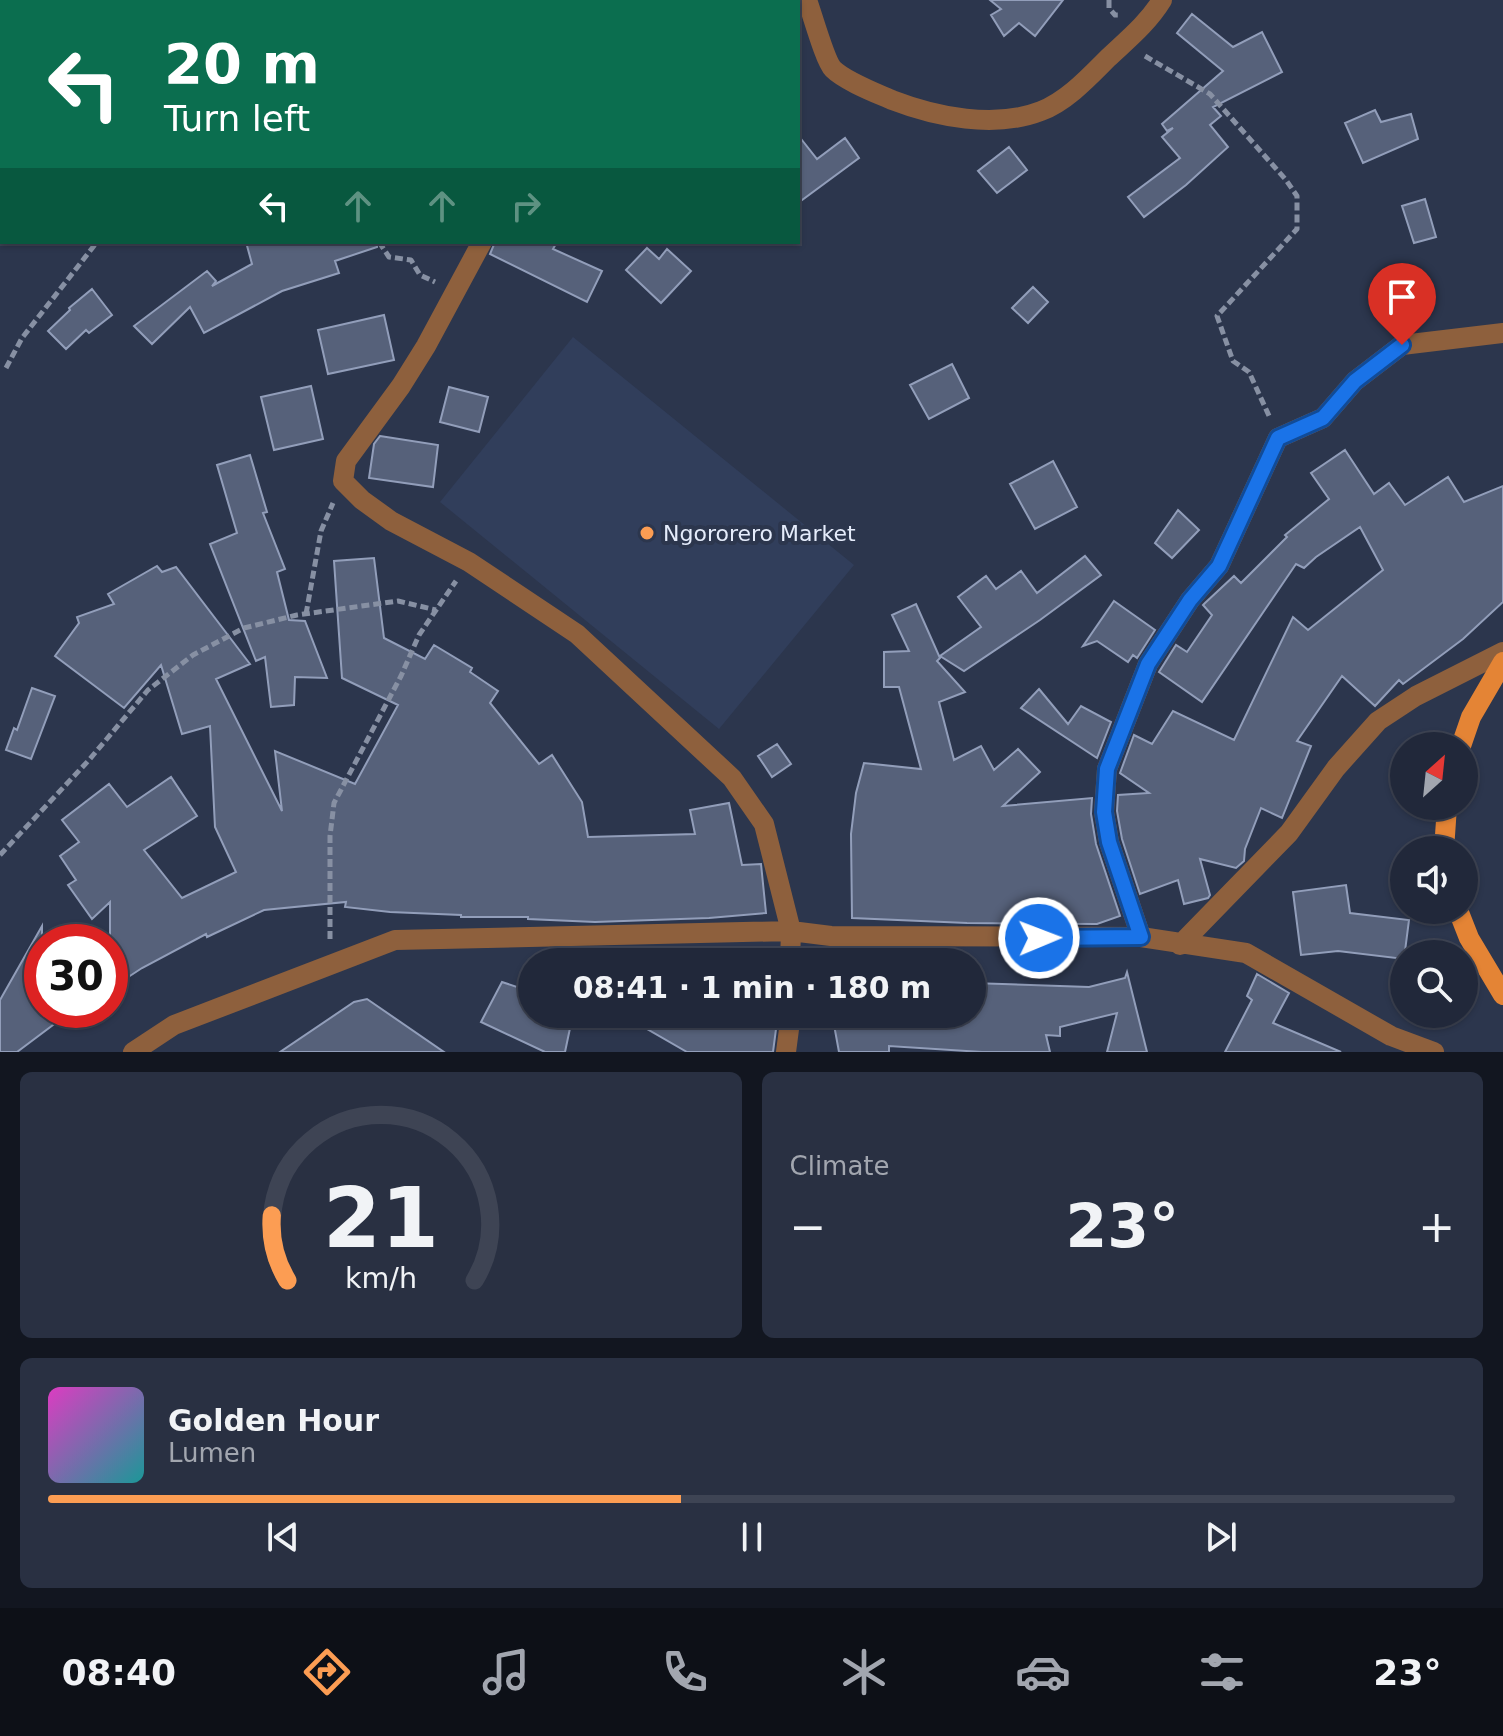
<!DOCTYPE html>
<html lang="en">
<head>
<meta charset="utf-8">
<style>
	:root { --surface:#21283a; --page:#293042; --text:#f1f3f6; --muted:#a2a6af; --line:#3e4454; --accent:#fc9d53 }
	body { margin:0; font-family:"DejaVu Sans",sans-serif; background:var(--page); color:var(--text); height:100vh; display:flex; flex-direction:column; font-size:30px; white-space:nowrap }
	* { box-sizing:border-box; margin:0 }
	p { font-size:26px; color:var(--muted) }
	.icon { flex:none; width:44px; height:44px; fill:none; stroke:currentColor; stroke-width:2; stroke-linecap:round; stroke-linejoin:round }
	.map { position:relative; height:1052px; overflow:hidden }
	.side { display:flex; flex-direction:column; gap:20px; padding:20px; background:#121620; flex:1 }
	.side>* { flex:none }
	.banner { position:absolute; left:0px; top:0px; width:800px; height:244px; box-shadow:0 2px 6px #0004,0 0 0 2px var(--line); background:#0b6e4f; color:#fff; overflow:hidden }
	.needle { width:52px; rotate:27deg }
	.buttons { position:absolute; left:1390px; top:732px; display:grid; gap:16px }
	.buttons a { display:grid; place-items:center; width:88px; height:88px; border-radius:50%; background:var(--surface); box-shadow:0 2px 6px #0004,0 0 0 2px var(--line); font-size:40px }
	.speed { position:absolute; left:24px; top:924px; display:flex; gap:16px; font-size:40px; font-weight:700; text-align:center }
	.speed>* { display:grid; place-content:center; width:104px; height:104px; border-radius:50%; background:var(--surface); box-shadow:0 2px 6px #0004,0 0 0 2px var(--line); line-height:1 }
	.speed .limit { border:12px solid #d22; background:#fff; color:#111 }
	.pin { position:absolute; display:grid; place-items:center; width:68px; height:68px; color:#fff; margin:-82px -34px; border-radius:50% 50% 50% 0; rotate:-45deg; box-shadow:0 0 8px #0007 }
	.pin .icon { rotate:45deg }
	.me { position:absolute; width:88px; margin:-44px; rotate:89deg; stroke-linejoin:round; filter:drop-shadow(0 0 6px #0008) }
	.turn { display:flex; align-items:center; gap:28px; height:168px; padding:0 32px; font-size:36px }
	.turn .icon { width:104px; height:104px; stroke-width:2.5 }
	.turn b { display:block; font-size:56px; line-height:68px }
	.lanes { display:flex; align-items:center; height:76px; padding:0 32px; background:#0003; justify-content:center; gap:40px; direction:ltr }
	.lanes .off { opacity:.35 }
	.big { font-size:60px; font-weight:600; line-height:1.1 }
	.side .tile { flex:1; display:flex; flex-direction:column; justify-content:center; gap:12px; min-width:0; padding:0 28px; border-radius:12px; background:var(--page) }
	.side .dial { align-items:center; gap:0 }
	.dial svg { height:208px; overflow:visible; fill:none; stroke:var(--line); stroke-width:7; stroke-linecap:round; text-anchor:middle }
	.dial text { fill:var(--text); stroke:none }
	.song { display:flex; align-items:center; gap:24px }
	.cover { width:96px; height:96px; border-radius:12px; background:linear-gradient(135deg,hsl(310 70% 55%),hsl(180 70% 35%)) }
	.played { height:8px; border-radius:4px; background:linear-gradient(90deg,var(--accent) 45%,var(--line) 45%) }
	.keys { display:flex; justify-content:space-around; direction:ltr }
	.heat { display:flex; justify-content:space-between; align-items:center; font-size:44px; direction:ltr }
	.side .tiles { flex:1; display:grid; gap:20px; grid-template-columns:1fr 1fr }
	.tile:last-child { grid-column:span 2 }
	.trip { position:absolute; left:518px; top:948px; width:468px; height:80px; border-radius:40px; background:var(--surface); box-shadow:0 2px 6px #0004,0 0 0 2px var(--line); font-weight:600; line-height:80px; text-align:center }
	.dock { display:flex; height:128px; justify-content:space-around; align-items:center; background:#0d1017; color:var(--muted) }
	.dock .icon { width:56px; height:56px }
	.dock .selected { color:var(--accent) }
	.dock b { font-size:36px; color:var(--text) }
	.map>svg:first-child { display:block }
	.built { fill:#313e5b }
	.building { fill:#56617a; stroke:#929eba; stroke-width:2 }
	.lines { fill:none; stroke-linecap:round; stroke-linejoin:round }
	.path { stroke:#8790a3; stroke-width:5; stroke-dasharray:8 4; stroke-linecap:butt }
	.street { stroke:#8e603d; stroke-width:20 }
	.primary { stroke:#e48435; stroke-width:20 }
	.route-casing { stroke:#114b97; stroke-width:20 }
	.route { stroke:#1a73e8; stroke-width:14 }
	.poi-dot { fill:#fc9d53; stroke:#2c364d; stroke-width:3 }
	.labels { text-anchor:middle; stroke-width:8; stroke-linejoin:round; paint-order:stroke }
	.poi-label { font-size:22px; fill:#e5ecfb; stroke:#2c364d; text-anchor:start }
</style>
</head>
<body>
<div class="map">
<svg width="1503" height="1052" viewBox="0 0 1503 1052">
	<rect width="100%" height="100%" fill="#2c364d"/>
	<path class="built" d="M573 337 854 565 719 729 440 502Z"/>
	<path class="building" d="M990 0H1063L1035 36 1019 23 1004 36 991 15 1001 9Z
		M1192 14 1233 47 1262 32 1282 72 1213 107 1221 116 1210 125 1228 147 1186 185 1144 217 1128 197 1180 158 1162 137 1173 128 1167 131 1162 124 1223 71 1177 33Z
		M1375 110 1381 122 1411 114 1418 139 1363 163 1345 123Z
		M798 135 817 159 845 138 859 158 798 203Z
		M1009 147 1027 170 997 193 978 171Z
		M1425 199 1436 237 1414 243 1402 206Z
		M246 242H377V247L335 261 339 273 282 291 204 333 190 307 152 344 134 326 207 271 216 281 212 286 252 264Z
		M495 242H557L553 249 602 271 587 302 490 254Z
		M647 248 659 259 667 249 691 271 661 303 626 270Z
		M1033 287 1048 302 1028 323 1012 308Z
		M92 289 112 315 89 333 86 330 66 349 48 331 70 310 69 308Z
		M384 315 394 360 328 374 318 330Z
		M952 364 969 398 929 419 910 385Z
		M311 386 323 439 274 450 261 397Z
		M449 387 488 397 479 432 440 422Z
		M380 436 438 445 433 487 369 478 374 444Z
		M1345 450 1374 494 1389 483 1405 505 1448 477 1464 502 1503 486V602L1463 639 1403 684 1399 680 1375 706 1342 676 1297 741 1311 746 1282 818 1261 808 1245 849 1244 861 1236 868 1200 859 1210 895 1208 898 1184 904 1178 880 1140 894 1122 839 1117 811 1118 795 1149 793 1120 773 1134 735 1152 744 1173 711 1234 740 1293 617 1308 630 1383 570 1360 527 1316 557 1304 568 1296 564 1202 702 1159 672 1176 645 1187 652 1212 615 1203 605 1205 603 1234 576 1241 583 1287 537 1285 535 1329 499 1311 473Z
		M250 455 267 512 263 513 285 569 277 572 289 620 305 621 327 678 295 677 294 705 271 707 265 657 256 661 210 544 237 533 217 465Z
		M1053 461 1077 507 1035 529 1010 484Z
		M1178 510 1199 530 1172 558 1155 543Z
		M1085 556 1101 575 1040 620 964 671 940 656 981 627 958 597 986 576 996 589 1021 571 1037 593Z
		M374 558 384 638 425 659 434 645 472 668 470 672 498 691 490 703 539 764 552 755 582 802 588 837 695 834 690 810 729 803 742 865 761 864 766 913 709 918 595 922 528 919V917H461V915L390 912 345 907 346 902 264 910 207 937 206 934 142 968 110 989V902L92 919 68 885 76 880 60 856 79 842 62 820 109 784 127 807 171 777 197 816 144 850 182 898 236 872 215 827 210 726 182 734 161 665 124 708 55 656 79 623 77 617 114 604 108 594 157 566 162 572 176 567 250 664 216 679 282 811 275 751 355 784 398 705 342 678 334 561Z
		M1114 601 1155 630 1137 658 1133 655 1128 662 1097 641 1083 646Z
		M916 604 940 658 937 661 965 692 939 702 954 760 981 746 994 770 1018 749 1040 772 1003 806 1092 798 1091 814 1096 844 1120 916 1097 924 967 923 852 918 851 834 856 793 864 763 921 769 899 687H884V652L909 651 892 615Z
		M32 688 55 696 31 759 6 750 14 728 17 730Z
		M1039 689 1068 724 1081 706 1111 722 1097 758 1021 708Z
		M777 744 791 764 772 777 758 756Z
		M1346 885 1350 913 1409 920 1404 959 1338 951 1301 955 1293 892Z
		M42 926V1010H73L17 1052H0V1000Z
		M1127 972 1147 1052H1107L1117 1013 1060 1027V1036L1046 1035 1050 1052H982L889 1046V1052H839L832 1014H972V983L1089 987 1125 978Z
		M1257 974 1289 993 1273 1023 1341 1052H1225L1252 1000 1247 996Z
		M502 982 532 992V1014H573L565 1052H545L481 1022Z
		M367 999 444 1052H280L354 1002Z
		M621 1014H778L773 1052H687Z"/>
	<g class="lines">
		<path class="path" d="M1109 0V8L1115 15H1121
			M1145 56 1210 94 1286 180 1297 196V229L1217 316 1233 361 1249 372 1270 418
			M379 242 389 257 411 260 420 275 435 282
			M6 368 22 338 97 242
			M306 614 321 531 333 503
			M0 855 89 760 148 690 193 655 244 628 297 615 398 601 436 610
			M330 939V836L334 803 401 676 419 635 456 581"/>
		<path class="street" d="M807 0C812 13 825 61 833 69 845 81 876 93 892 100 936 117 995 129 1041 111 1067 101 1089 77 1108 58 1127 40 1148 23 1162 0
			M543 2V0
			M482 242 426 346 401 386 346 461 343 481 362 500 391 521 469 562 577 634 732 778 764 824 791 931 790 962
			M1141 937 1109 842 1104 812 1107 769 1148 664 1190 600 1219 566 1278 438 1323 418 1355 381 1402 345 1503 333
			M1180 945 1289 833 1336 768 1378 721 1416 696 1503 652
			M133 1052 174 1025 395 940 791 931 831 936 1141 937 1246 953 1391 1036 1434 1052
			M786 1052 791 1014"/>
		<path class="primary" d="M1461 746 1471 717 1503 662
			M1444 850 1447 806
			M1458 910 1469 938 1503 995"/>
	</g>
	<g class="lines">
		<defs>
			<path id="route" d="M1039 938 1141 937 1109 842 1104 812 1107 769 1148 664 1190 600 1219 566 1278 438 1323 418 1355 381 1402 345"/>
		</defs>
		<use href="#route" class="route-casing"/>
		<use href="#route" class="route"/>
	</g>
	<circle class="poi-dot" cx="647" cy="533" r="8"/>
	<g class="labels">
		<g class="poi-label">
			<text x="663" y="541">Ngororero Market</text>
		</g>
	</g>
</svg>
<div class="buttons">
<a><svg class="needle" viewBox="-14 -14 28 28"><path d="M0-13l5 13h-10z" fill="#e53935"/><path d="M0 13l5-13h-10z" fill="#a2a6af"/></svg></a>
<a><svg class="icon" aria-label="sound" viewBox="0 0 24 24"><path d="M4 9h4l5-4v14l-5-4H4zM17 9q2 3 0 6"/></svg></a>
<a><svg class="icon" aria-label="search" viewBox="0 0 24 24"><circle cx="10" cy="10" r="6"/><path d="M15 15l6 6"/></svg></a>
</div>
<div class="speed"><div class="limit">30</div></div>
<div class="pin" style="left:1402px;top:345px;background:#d93025"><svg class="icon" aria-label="arrive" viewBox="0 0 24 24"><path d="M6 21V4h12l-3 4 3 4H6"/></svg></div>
<svg class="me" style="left:1039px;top:938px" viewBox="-20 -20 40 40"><circle r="17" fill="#1a73e8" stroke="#fff" stroke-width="3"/><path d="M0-11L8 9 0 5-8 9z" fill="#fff"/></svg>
<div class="trip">08:41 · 1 min · 180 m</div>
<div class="banner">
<div class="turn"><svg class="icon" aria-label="left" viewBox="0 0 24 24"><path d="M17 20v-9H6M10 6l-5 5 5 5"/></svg><div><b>20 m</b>Turn left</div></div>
<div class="lanes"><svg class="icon" aria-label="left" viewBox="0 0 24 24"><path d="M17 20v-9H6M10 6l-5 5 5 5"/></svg><svg class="icon off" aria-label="ahead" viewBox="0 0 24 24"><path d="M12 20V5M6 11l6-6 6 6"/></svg><svg class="icon off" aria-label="ahead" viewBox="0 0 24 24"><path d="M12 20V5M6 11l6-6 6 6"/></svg><svg class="icon off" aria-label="right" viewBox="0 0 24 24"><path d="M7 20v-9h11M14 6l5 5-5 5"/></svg></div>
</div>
</div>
<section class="side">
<div class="tiles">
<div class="tile dial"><svg viewBox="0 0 100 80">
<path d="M14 69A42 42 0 1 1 86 69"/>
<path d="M14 69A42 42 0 0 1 8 44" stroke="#fc9d53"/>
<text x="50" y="56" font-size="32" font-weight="700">21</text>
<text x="50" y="72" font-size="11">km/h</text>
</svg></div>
<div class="tile"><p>Climate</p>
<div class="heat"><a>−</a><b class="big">23°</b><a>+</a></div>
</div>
<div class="tile">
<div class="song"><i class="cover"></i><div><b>Golden Hour</b><p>Lumen</p></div></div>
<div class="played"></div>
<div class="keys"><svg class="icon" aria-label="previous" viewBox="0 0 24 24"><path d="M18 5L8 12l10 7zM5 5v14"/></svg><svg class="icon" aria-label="pause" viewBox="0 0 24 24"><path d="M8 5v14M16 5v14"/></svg><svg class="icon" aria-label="next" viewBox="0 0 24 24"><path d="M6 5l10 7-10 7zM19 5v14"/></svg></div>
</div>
</div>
</section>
<nav class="dock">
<b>08:40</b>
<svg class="icon selected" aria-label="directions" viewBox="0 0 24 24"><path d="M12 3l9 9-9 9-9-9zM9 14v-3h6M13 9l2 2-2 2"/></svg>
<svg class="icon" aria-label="music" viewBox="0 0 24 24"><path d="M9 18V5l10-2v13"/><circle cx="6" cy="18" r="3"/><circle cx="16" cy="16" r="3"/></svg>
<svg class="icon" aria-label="phone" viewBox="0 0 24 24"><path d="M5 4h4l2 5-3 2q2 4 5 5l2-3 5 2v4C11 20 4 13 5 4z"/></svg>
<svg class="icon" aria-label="climate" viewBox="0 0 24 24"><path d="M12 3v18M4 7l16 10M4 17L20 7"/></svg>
<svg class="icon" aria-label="car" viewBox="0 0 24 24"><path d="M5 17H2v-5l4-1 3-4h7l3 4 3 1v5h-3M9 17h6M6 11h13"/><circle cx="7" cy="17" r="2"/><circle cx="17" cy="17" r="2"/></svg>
<svg class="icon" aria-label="filters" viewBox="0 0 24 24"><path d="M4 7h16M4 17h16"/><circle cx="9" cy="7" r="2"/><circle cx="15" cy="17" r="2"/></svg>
<b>23°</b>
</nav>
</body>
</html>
